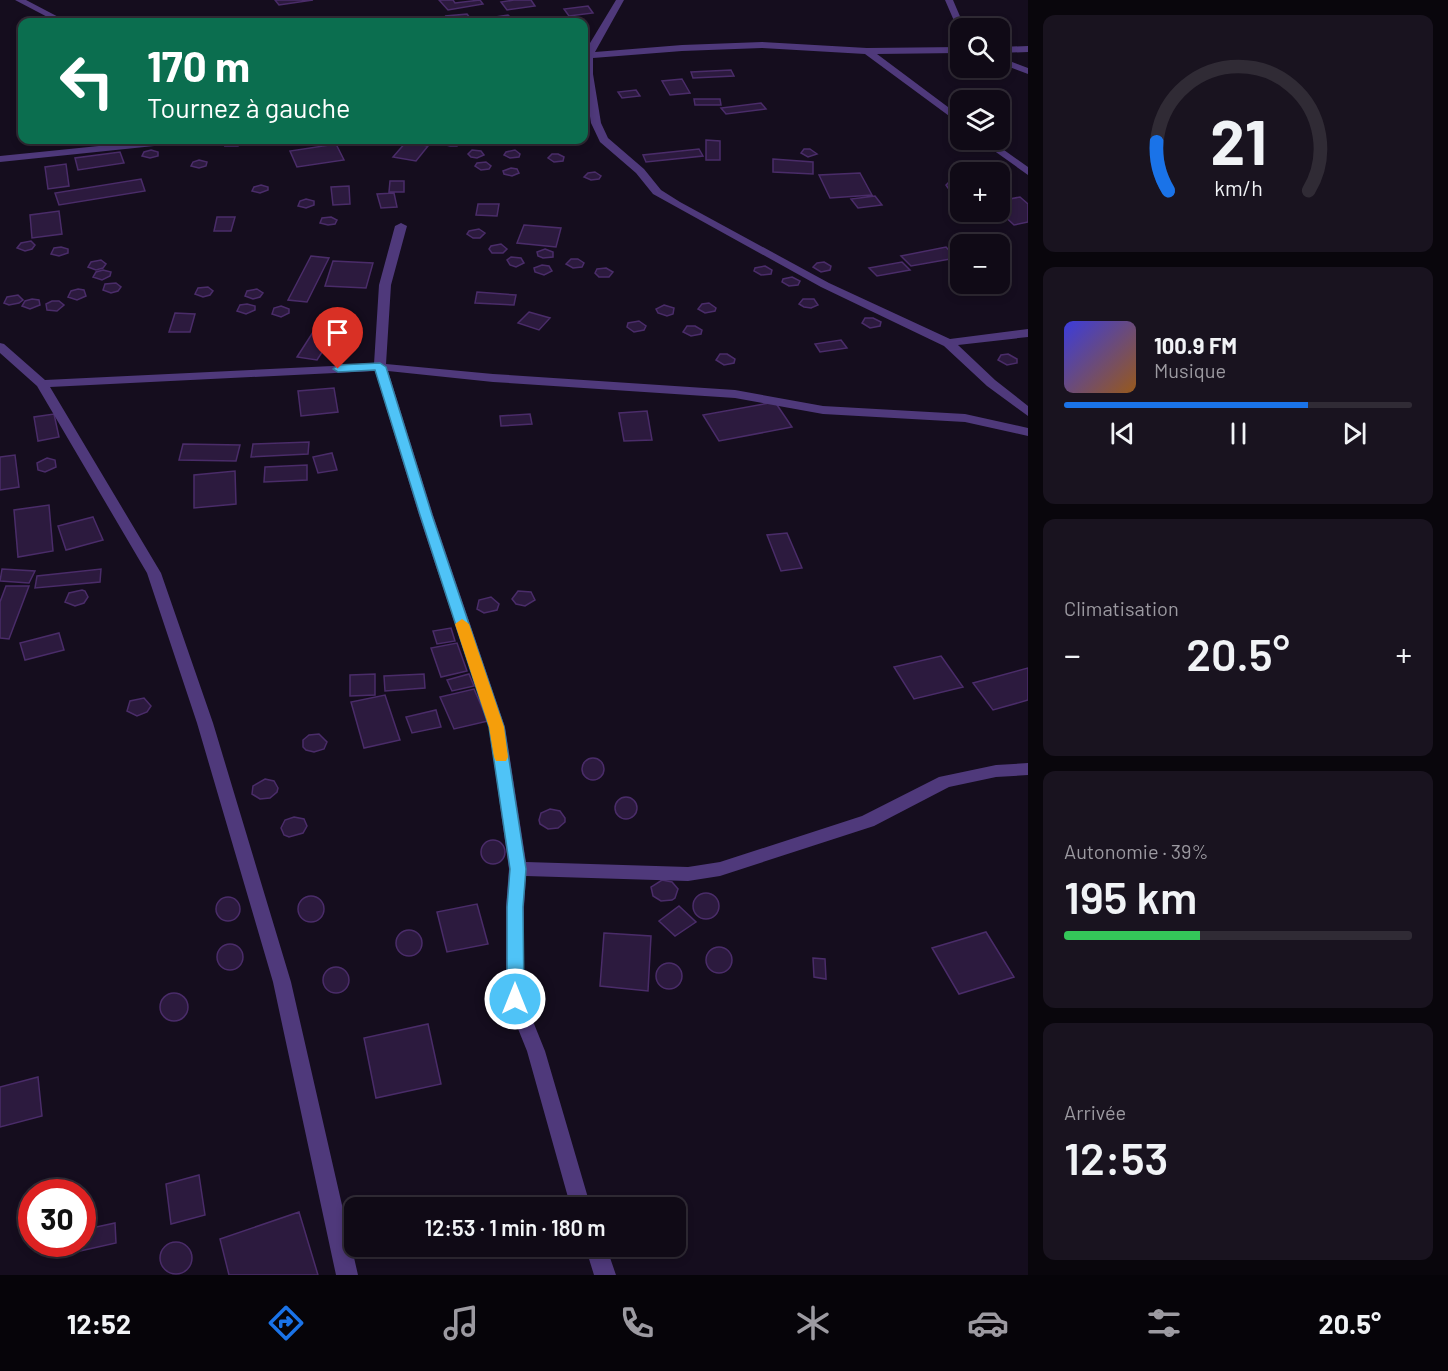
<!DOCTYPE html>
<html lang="fr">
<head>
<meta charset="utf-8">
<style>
	:root { --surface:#100a16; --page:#19131f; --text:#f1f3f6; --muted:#9c9aa1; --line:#302b35; --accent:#1a73e8 }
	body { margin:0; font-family:Barlow,sans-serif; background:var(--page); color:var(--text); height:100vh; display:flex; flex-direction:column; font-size:22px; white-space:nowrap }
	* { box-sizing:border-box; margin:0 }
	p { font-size:20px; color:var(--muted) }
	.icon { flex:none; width:33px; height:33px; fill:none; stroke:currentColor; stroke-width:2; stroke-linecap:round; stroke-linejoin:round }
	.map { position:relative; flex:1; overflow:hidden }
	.drawer { display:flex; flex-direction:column; gap:15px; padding:15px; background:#09060c; width:420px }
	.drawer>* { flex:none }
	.hud { position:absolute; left:18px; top:18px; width:570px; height:126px; border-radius:12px; box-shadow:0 3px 9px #0003,0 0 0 2px var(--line); background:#0b6e4f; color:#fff; overflow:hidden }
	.tools { position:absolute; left:950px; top:18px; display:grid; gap:12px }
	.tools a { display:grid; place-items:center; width:60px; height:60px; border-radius:12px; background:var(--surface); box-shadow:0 3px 9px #0003,0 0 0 2px var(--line); font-size:30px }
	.speed { position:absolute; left:18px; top:1179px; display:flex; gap:12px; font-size:30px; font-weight:700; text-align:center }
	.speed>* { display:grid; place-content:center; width:78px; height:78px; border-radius:50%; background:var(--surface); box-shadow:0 3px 9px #0003,0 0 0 2px var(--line); line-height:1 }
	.speed .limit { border:9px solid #d22; background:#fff; color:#111 }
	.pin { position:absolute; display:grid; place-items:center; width:51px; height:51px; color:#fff; margin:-62px -26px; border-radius:50% 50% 50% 0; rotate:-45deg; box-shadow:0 0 6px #0007 }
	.pin .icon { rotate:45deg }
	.me { position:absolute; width:66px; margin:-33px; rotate:0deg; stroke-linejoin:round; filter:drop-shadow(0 0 4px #0008) }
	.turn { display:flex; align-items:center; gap:21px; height:126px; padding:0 30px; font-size:27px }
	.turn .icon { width:78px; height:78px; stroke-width:2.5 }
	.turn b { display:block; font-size:42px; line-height:51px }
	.big { font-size:45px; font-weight:600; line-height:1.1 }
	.drawer .card { flex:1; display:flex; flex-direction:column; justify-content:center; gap:9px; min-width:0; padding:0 21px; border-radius:12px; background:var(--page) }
	.drawer .dial { align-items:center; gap:0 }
	.dial svg { height:156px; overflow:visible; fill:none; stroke:var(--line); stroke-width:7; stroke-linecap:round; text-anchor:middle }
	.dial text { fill:var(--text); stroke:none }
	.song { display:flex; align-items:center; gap:18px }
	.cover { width:72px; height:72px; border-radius:9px; background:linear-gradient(135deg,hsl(240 70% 55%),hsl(30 70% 35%)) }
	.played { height:6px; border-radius:3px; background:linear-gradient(90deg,var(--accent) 70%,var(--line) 70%) }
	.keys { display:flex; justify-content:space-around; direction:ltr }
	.heat { display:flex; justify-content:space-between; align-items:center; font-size:33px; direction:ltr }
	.charge { height:9px; border-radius:4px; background:linear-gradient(90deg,#34c759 39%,var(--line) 0) }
	.trip { position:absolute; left:344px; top:1197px; width:342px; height:60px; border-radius:12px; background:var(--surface); box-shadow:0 3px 9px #0003,0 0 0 2px var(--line); font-weight:600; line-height:60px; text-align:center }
	.menu { display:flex; height:96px; justify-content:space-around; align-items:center; background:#060409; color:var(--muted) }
	.menu .icon { width:42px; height:42px }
	.menu .active { color:var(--accent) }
	.menu b { font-size:27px; color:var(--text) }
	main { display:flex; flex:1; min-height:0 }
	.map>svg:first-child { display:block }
	.building { fill:#2c1a3e; stroke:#4a2c69; stroke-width:1.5 }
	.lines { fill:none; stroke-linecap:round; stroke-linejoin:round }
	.minor { fill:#4f397b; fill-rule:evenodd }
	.route { fill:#4fc3f7; stroke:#337fa1; stroke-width:1.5 }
	.slow { fill:#f59e0b }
</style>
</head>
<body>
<main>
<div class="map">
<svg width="1028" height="1275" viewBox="0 0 1028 1275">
	<rect width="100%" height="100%" fill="#150d1e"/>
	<path class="building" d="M275 0H313L279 5Z
		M439 0H453L455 3 480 0 483 4 448 10Z
		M514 0H531L535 6 507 10 501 2Z
		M588 6 593 13 569 16 564 9Z
		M467 14 473 22H450L446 16Z
		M508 15 515 22H485L482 19Z
		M731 70 734 76 693 78 691 72Z
		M682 79 690 93 670 95 662 81Z
		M636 90 640 96 622 98 618 92Z
		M694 99H720L721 105H695Z
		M761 103 766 109 726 114 721 108Z
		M236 140 241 143 238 146H225L227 141Z
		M447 140H458L461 142 457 146H450L446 145Z
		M706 140 720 141V160H706Z
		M406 142 428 146 416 161 393 157Z
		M336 144 344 160 297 167 290 151Z
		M699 149 703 156 646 162 643 155Z
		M810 149 817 154 808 157 801 153 804 149Z
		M151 150 158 152V156L150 158 142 156 144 152Z
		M472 150 481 151 484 155 477 158 471 157 468 154Z
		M515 150 520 154 519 157 510 158 504 155 506 152Z
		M120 152 124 163 78 170 75 158Z
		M558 154 564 157 563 161 554 162 548 158 552 154Z
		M773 159 813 162V174L773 172Z
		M199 160 207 162 206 166 199 168 191 166 193 162Z
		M486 162 491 166 489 169 481 170 475 166 477 163Z
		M976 163 983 167V170L974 171 967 168V165Z
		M66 164 69 186 48 189 45 167Z
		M511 168 517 169 519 173 512 176 504 174 503 171Z
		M595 172 601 176 599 179 591 180 584 177 588 173Z
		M860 173 872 195 830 198 819 175Z
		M141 179 145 191 59 205 55 193Z
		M390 181H404V192H389Z
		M949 182 960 183V190L948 188 946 185Z
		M261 185 268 187V190L260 193 252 191 254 187Z
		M349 186 350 204 333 205 331 187Z
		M394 193 397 207 381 208 377 194Z
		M875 196 882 205 858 208 851 199Z
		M1020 197 1028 204V222L1014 225 999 211V201Z
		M306 199 314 201V205L306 208 298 206 300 201Z
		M478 204H499L497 216 476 215Z
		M59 211 62 234 32 238 30 215Z
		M217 217H235L231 231H214Z
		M331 217 337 220 335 224 328 225 320 223 322 218Z
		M524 225 561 228 556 247 517 243Z
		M479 229 485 233 480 238H473L467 234 469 231Z
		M31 241 35 245 32 249 25 251 17 248 21 243Z
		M501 244 507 249 503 253H492L489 249 491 246Z
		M61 247 68 249V253L59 256 51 254 54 248Z
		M946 247 956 258 911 266 901 256Z
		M545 249 553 252V257L543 258 538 256 537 252Z
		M311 256 329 258 307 302 288 300Z
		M511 257 521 258 524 263 516 267 510 265 507 260Z
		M578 259 584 263 582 267 573 268 566 264 571 259Z
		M101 260 106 264 103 268 96 270 88 267 91 262Z
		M333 261 373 263 366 288 325 286Z
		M824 262 831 266 830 270 821 272 813 267 817 263Z
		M902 262 910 270 877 276 869 268Z
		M542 265 549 266 552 271 544 275 535 272 534 268Z
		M765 266 772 270 771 274 761 275 754 271 755 268Z
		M606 268 613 272 609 277H599L595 273 597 269Z
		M103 270 111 272 110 276 102 280 93 277 96 272Z
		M792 277 800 281 798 285 789 286 782 282 783 279Z
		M116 283 121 287 118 291 111 293 103 290 105 284Z
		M208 287 213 291 210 295 203 297 195 294 198 288Z
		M78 289 84 290 86 296 77 300 68 297 71 291Z
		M257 289 263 293 260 297 253 299 245 296 247 291Z
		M477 292 516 295 514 305 475 303Z
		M18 295 23 300 19 303 9 305 4 303 7 297Z
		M32 299 39 300 40 305 30 309 22 306 25 301Z
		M803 299H814L818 305 811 308 804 307 799 304Z
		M52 301H59L64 305 57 311 47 310 46 304Z
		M709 303 716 308 715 311 705 313 698 309 702 304Z
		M247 304 255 306V310L246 314 237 311 240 305Z
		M664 305 674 308 673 314 667 316 658 313 656 309Z
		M281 306 289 309V313L281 317 272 314 274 308Z
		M529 312 550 318 539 330 518 323Z
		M175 313 195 314 190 332H169Z
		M873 318 881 322 880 326 870 328 862 323 865 318Z
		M639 321 646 326 644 330 634 332 627 327 628 323Z
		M695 326 702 330 701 334 691 336 683 332 687 326Z
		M315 329 335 332 317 360 297 357Z
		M841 340 847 348 820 352 815 344Z
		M727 354 735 359 734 363 724 365 716 360 720 354Z
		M1008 354 1017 359V363L1007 365 998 360 1001 355Z
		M334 388 338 412 301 416 298 391Z
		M775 402 792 427 719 441 703 415Z
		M647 411 652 440 624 441 619 413Z
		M54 414 59 437 38 441 34 417Z
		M530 414 532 424 501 426 500 416Z
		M309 442 308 454 251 457 253 444Z
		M183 444 240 445 236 461 179 460Z
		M332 453 337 470 318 473 313 457Z
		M15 455 19 487 0 490V457Z
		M47 458 55 460 56 467 45 472 38 470 37 463Z
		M307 465V480L264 482 265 467Z
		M235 471 236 504 194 508V475Z
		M49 505 53 551 18 557 14 510Z
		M93 517 103 540 66 550 58 526Z
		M787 533 802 568 781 571 767 535Z
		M2 569 35 571 29 583 0 581Z
		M101 569 100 582 35 588 37 576Z
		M6 586H29L9 639 0 638V602Z
		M82 590 85 591 88 597 84 603 75 606 65 602 69 593Z
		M518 591 531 592 535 600 525 606 516 604 512 599Z
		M491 597 499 604 497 610 484 613 477 609 479 600Z
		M451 628 455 641 437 644 433 631Z
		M59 633 64 650 25 660 20 643Z
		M457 643 467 671 441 677 431 648Z
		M941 656 963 687 914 699 894 667Z
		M1028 668V700L993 710 973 683Z
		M375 674V695L350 696V675Z
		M424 674 425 688 385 691 384 676Z
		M469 674 474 686 452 691 447 680Z
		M474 689 488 721 454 729 440 697Z
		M385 695 400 740 364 748 351 702Z
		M144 698 151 706 147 712 137 716 127 711 130 701Z
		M436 710 441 727 412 733 406 717Z
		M319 734 327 742 324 749 314 752 306 750 303 747V740L309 735Z
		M582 769a11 11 0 1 1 22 0a11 11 0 1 1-22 0Z
		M265 779 274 781 278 788 277 792 270 798 260 799 252 794 253 786Z
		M615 808a11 11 0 1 1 22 0a11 11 0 1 1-22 0Z
		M550 809 560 811 565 818V822L558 828 548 829 540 824 539 820 541 813Z
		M294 817 304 819 307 826 303 833 289 837 284 835 281 828 285 820Z
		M481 852a12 12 0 1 1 24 0a12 12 0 1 1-24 0Z
		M662 880 672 882 678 889 675 898 672 900 661 901 653 896 651 887Z
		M693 906a13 13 0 1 1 26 0a13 13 0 1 1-26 0Z
		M298 909a13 13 0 1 1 26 0a13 13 0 1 1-26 0Z
		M216 909a12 12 0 1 1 24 0a12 12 0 1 1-24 0Z
		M477 904 488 944 447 952 437 912Z
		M679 906 696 922 675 936 659 921Z
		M396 943a13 13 0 1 1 26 0a13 13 0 1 1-26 0Z
		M986 932 1014 977 959 994 932 948Z
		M604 933 651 936 648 991 600 986Z
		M217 957a13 13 0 1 1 26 0a13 13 0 1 1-26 0Z
		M706 960a13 13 0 1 1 26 0a13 13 0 1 1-26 0Z
		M813 958 825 959 826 979 814 977Z
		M656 976a13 13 0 1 1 26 0a13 13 0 1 1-26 0Z
		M323 980a13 13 0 1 1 26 0a13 13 0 1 1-26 0Z
		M160 1007a14 14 0 1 1 28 0a14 14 0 1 1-28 0Z
		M428 1024 441 1084 376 1098 364 1038Z
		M38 1077 42 1116 0 1127V1087Z
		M199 1175 205 1215 171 1224 166 1184Z
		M299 1212 318 1275H229L220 1239Z
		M115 1223 116 1243 80 1251 82 1230Z
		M160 1258a16 16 0 1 1 32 0a16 16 0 1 1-32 0Z"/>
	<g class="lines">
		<path class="minor" d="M15 0H26L68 22H57Z
			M616 0H624L595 52 682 45 762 42 867 48 960 47V53L877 54 960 116V124L865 54 762 48 682 51 593 58V74L601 123 608 138 644 169 661 190 680 202 829 283 950 339 1028 329V337L958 345 995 380 1028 406V416L987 386 944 346 821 287 653 194 636 173 600 142 591 123 584 76V53Z
			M945 0H953L965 28 958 30Z
			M1028 46V52L999 53V47Z
			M999 57 1028 68V74L999 63Z
			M158 140H188L183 143 0 162V156Z
			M979 140H990L1028 167V175Z
			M401 223 407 226 391 285 386 364 493 374 735 390 823 406 965 414 1028 428V436L965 422 823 414 735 398 493 382 388 371 433 515 505 727 526 862 688 867 720 862 862 816 939 777 996 765 1028 763V775L996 777 949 787 874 826 720 876 688 881 526 876 524 907V999L545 1051 591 1208H571L527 1051 506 999V907L509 869 489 727 419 515 375 371 50 387 161 573 213 723 291 982 358 1275H336L273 982 197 723 147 573 37 386 0 353V343L4 344 45 380 374 364 379 285 395 226Z
			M585 1246H606L616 1275H594Z"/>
	</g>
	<path class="route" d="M380 363 386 367 432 515 504 727 526 869 523 907 524 999 521 1004 515 1006 509 1004 507 999V907L510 869 489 727 420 515 375 370 338 372 333 369 338 365Z"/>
	<path class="slow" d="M462 619 469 624 504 727 508 757 506 761H496L494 757 489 727 455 624Z"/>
</svg>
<div class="tools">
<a><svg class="icon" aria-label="search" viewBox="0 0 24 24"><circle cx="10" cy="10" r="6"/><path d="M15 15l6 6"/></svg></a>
<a><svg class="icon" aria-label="layers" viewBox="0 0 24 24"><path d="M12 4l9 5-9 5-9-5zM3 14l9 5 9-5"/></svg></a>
<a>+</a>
<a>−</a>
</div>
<div class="speed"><div class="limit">30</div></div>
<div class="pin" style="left:338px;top:369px;background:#d93025"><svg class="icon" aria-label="arrive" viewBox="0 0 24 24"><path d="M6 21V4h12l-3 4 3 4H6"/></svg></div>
<svg class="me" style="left:515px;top:999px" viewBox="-20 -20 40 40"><circle r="17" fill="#4fc3f7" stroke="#fff" stroke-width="3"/><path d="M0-11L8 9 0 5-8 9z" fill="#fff"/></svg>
<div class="trip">12:53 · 1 min · 180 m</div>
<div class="hud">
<div class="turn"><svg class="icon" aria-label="left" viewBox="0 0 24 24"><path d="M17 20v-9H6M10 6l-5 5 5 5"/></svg><div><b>170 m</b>Tournez à gauche</div></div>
</div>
</div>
<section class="drawer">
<div class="card dial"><svg viewBox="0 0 100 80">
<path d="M14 69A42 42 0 1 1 86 69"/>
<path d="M14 69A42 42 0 0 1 8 44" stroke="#1a73e8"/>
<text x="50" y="56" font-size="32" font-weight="700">21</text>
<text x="50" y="72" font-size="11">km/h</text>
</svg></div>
<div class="card">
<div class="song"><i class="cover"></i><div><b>100.9 FM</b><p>Musique</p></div></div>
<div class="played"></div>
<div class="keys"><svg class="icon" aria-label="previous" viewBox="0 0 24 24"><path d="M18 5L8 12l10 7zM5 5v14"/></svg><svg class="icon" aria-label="pause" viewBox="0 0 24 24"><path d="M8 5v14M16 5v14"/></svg><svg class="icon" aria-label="next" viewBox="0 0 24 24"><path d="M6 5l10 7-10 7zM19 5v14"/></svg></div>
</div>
<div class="card"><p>Climatisation</p>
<div class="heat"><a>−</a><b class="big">20.5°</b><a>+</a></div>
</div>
<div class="card"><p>Autonomie · 39%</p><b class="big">195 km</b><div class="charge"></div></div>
<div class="card"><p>Arrivée</p><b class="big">12:53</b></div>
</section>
</main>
<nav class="menu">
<b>12:52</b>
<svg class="icon active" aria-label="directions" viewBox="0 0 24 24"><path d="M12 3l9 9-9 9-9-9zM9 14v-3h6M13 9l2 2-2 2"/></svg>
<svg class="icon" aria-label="music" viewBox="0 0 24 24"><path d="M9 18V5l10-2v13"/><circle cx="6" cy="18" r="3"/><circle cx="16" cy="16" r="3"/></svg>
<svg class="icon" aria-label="phone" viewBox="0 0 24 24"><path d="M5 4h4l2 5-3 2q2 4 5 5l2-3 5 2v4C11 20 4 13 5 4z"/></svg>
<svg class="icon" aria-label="climate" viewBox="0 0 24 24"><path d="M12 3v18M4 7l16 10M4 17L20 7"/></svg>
<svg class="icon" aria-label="car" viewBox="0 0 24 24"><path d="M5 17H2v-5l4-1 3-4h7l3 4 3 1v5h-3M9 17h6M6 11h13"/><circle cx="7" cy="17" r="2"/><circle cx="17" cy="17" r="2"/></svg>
<svg class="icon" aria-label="filters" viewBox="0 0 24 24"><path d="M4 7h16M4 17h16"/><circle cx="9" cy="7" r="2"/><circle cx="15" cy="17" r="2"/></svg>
<b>20.5°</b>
</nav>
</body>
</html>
